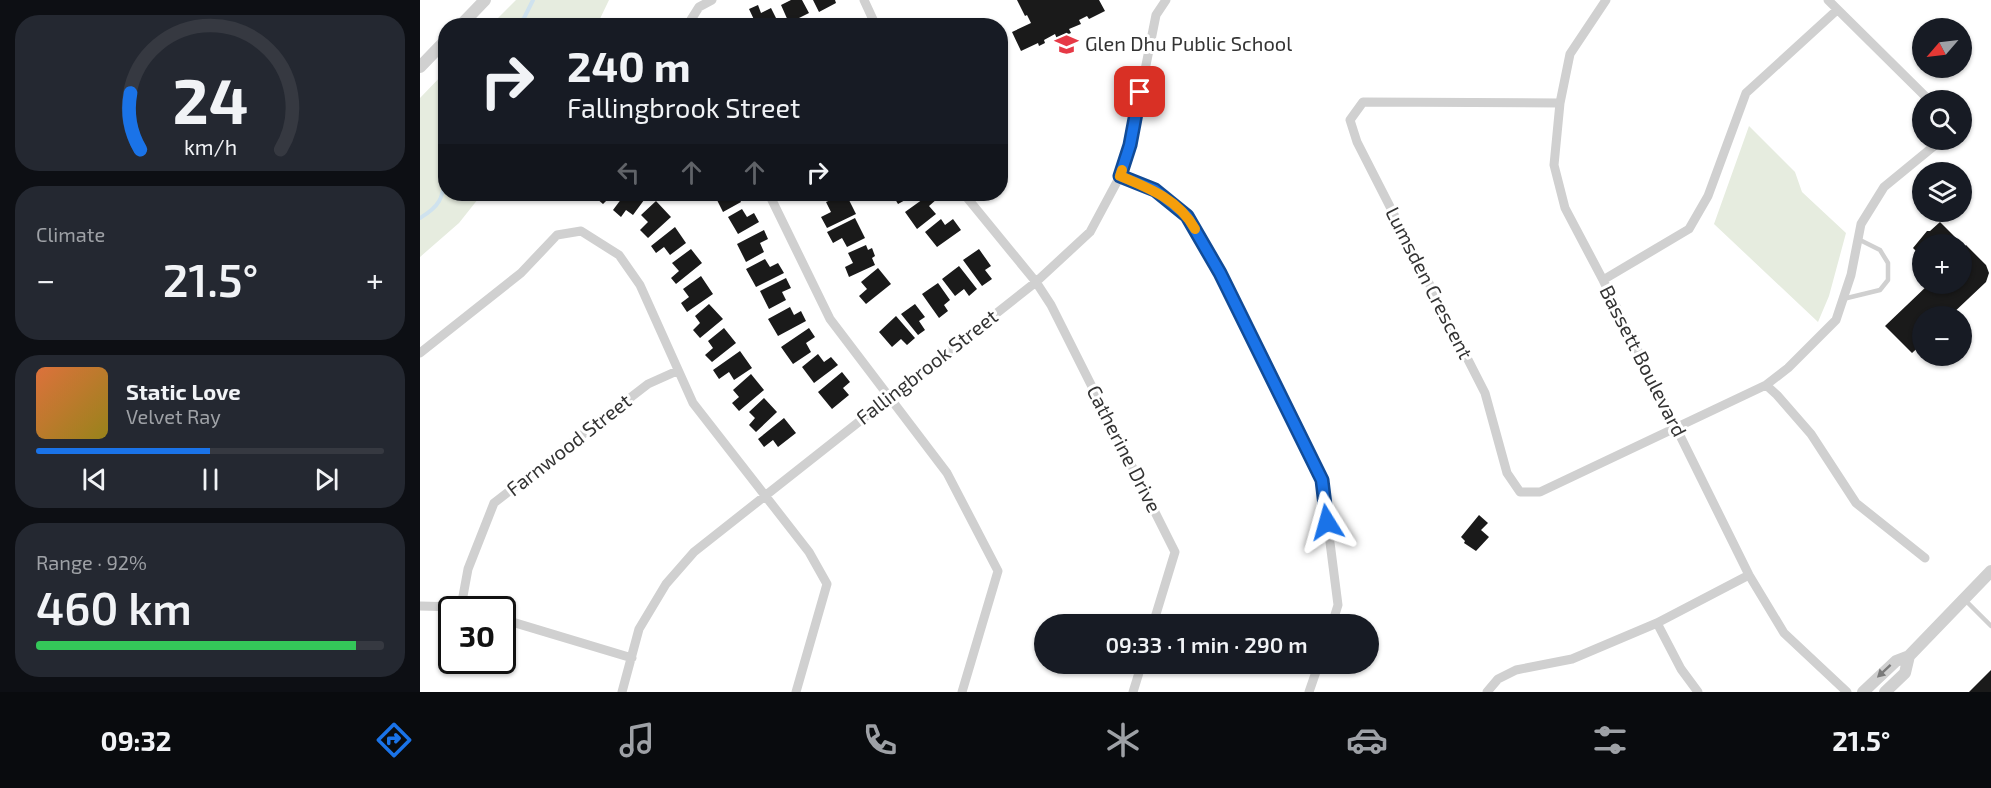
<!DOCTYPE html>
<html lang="en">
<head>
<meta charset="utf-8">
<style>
	:root { --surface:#171b24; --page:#242831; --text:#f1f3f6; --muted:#9ea1a6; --line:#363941; --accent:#1a73e8 }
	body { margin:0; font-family:"Exo 2",sans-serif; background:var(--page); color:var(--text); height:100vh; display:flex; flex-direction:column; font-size:22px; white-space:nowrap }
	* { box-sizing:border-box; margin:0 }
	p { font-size:20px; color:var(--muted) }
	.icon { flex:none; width:33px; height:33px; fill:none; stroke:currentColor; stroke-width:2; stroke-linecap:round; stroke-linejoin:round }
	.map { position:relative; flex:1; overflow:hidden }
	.details { display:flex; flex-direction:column; gap:15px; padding:15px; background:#0d0f14; width:420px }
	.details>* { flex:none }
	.hud { position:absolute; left:18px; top:18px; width:570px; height:183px; border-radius:24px; box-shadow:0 2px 4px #0004; background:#171b24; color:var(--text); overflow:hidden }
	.needle { width:39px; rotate:242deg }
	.fabs { position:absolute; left:1492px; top:18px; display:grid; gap:12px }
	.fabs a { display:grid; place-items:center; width:60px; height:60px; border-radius:50%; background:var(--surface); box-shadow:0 2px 4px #0004; font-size:30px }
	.speed { position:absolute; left:18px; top:596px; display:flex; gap:12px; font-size:30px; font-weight:700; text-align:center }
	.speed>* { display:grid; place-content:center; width:78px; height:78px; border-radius:50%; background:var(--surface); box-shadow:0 2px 4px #0004; line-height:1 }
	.speed .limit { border:3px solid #111; border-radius:9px; background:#fff; color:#111 }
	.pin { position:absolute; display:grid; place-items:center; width:51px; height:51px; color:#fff; margin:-26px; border-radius:12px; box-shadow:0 3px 9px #0006 }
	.me { position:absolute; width:66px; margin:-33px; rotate:352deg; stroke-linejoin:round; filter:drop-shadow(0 0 4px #0008) }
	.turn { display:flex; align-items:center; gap:21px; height:126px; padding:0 30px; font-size:27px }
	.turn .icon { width:78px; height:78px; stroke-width:2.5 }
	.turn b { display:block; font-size:42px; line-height:51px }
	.lanes { display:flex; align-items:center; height:57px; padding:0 30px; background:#0003; justify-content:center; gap:30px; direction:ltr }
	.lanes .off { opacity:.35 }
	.big { font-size:45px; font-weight:600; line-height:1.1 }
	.details .tile { flex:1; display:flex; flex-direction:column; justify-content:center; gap:9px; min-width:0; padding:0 21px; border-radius:24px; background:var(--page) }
	.details .dial { align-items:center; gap:0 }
	.dial svg { height:156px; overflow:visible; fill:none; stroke:var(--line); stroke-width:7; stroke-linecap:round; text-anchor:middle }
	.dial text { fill:var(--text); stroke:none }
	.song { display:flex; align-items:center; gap:18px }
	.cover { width:72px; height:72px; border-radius:9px; background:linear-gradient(135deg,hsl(20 70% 55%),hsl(50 70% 35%)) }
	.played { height:6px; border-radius:3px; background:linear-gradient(90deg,var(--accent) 50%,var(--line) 50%) }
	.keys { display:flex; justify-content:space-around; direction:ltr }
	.heat { display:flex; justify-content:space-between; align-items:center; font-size:33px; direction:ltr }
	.charge { height:9px; border-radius:4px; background:linear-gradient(90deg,#34c759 92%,var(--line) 0) }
	.trip { position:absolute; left:614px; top:614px; width:345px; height:60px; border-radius:30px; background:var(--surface); box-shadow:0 2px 4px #0004; font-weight:600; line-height:60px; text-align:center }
	.menu { display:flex; height:96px; justify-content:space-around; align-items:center; background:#090b0e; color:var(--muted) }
	.menu .icon { width:42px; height:42px }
	.menu .active { color:var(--accent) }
	.menu b { font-size:27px; color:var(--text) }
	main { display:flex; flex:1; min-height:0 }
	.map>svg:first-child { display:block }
	.green { fill:#e6ecdf }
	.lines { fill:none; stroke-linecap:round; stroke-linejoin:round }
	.stream { stroke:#cfe2ee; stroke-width:4 }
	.building { fill:#1a1a1a }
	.service { stroke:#d0d0d0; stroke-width:4.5 }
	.minor { stroke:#d0d0d0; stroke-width:9 }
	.tertiary { stroke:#d0d0d0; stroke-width:12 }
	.oneway { fill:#7a7a7a }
	.route-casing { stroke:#114b97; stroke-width:15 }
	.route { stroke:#1a73e8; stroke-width:10 }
	.slow { stroke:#f59e0b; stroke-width:10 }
	.labels { text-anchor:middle; stroke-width:6; stroke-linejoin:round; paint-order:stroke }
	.poi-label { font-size:20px; fill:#333; stroke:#fff; text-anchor:start }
	.street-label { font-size:20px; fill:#333; stroke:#fff }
</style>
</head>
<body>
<main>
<section class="details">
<div class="tile dial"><svg viewBox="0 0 100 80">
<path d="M14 69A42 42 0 1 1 86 69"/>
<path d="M14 69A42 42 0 0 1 9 40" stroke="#1a73e8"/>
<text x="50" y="56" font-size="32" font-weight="700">24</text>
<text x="50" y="72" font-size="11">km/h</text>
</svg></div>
<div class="tile"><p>Climate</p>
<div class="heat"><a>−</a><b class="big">21.5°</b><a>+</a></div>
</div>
<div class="tile">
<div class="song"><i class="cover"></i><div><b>Static Love</b><p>Velvet Ray</p></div></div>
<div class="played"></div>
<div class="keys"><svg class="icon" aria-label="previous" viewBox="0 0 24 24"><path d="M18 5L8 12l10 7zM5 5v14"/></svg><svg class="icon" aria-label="pause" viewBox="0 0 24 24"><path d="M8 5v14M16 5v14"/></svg><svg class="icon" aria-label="next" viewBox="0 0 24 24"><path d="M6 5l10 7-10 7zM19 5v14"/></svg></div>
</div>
<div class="tile"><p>Range · 92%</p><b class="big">460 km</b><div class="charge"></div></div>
</section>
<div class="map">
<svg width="1571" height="692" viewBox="0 0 1571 692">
	<rect width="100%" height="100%" fill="#fff"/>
	<path class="green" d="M96 0H189L177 25H71Z
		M25 72 26 194H62L39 223 0 257V98Z
		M1329 126 1375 172 1382 192 1426 233 1409 296 1398 322 1294 224Z"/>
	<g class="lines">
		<path class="stream" d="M97 26 104 18 113 0
			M0 218C20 206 22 199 26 177"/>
	</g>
	<path class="building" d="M371 0H382L389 13 369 23 361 5Z
		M393 0H415L416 3 399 12Z
		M597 0H679L685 11 669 19 667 16 659 20 661 24 649 29 651 33 637 39 635 34 624 40 625 43 619 46 618 43 601 51 592 32 611 23 607 15 605 16Z
		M338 5 341 13 351 8 359 24 337 26 329 9Z
		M180 194H193L183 204 176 198Z
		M205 194H224L227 196 213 215 206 210 201 217 193 210Z
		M294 194H317L321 202 303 212Z
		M424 194H426L436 214 407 228 401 217 411 212 406 202Z
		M472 194H496L478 204Z
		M510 194H513L517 199 509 206 516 214 497 229 485 212Z
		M236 201 251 217 228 238 220 230 228 222 221 215Z
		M322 209 327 217 334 213 339 222 318 234 308 217Z
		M435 218 445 238 427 247 422 238 413 243 407 232Z
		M521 219 525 225 533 219 541 230 517 247 505 232Z
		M1520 222 1542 244H1503V258L1493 248 1507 231H1510Z
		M255 227 266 243 250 255 244 247 236 253 231 246Z
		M344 230 348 239 340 243 344 252 326 262 317 244Z
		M446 245 448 250 452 248 455 256 452 258 455 265 429 277 425 267 433 263 428 253Z
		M1542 245 1544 247 1546 245 1566 265 1569 273 1566 282 1530 316H1503V343L1492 353 1465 326 1509 284H1542Z
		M271 249 282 263 256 284 251 278 259 271 252 263Z
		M559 249 571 266 565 270 572 279 562 286 543 260Z
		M345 259 350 267 358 263 364 273 336 287 326 269Z
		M539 266 557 289 549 296 544 289 535 296 522 279Z
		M458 268 471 284 446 304 439 296 447 289 441 282Z
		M281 276 293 294 267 312 261 303 269 297 263 289Z
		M366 278 371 288 362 292 366 300 349 309 340 291Z
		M518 283 530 300 524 305 528 311 519 318 502 294Z
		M289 304 303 319 280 338 273 330 280 323 275 316Z
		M495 304 505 317 499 321 505 330 498 335 481 314Z
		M370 307 374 315 381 311 386 321 358 336 348 319Z
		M476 316 495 338 487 345 481 339 472 347 459 332Z
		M304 328 316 343 292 362 285 355 293 348 288 341Z
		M389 328 395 337 386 343 391 352 373 364 361 347Z
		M320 351 332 368 314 380 309 372 299 379 293 370Z
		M398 354 404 362 411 357 418 365 394 383 382 367Z
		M422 372 430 382 423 388 429 395 412 409 398 392Z
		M331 374 344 390 319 411 312 403 319 397 313 390Z
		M344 398 357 412 336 432 329 425 335 418 329 412Z
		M364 418 376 433 358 447 353 440 344 447 338 439Z
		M1059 515 1068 523 1061 530 1069 537 1056 551 1044 543 1045 541 1041 537Z
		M1571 670V692H1549Z"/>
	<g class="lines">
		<path class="service" d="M1423 299 1460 290 1468 280V263L1460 250 1438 239
			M1544 599 1571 626"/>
		<path class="minor" d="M444 0 456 26
			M1186 0 1150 54 1140 103 1134 165 1145 208 1183 280 1329 575 1364 633 1427 692
			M1408 0 1509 100
			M267 26 279 7 292 0
			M1140 103 943 102 930 120 937 142 1065 393 1087 473 1100 492H1120L1346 385 1368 368 1416 320 1431 275 1441 224 1464 187 1514 146 1517 140
			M700 176 735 190 767 216 800 273 902 480 918 605 912 624
			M349 194 410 319 527 473 578 571 542 692
			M544 194 616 282 631 305 755 552 733 624
			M1183 280 1269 229 1288 196 1326 93 1417 10
			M0 353 101 273 137 235 161 231 199 255 220 285 273 403 389 552 407 584 376 692
			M1346 385 1357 395 1391 434 1436 503 1505 558
			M0 606 41 607 49 609
			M41 607 48 569 74 503 228 384 257 371
			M82 619 212 658
			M1237 623 1261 669 1278 692
			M202 692 219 629 246 584 274 552 616 282 670 232 700 176 710 145 736 15 746 0
			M713 692 722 663
			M889 692 899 663
			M1067 692 1078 679 1096 670 1152 659 1237 623 1329 575"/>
		<path class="tertiary" d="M40 26 65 0
			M0 67 26 40
			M1443 692 1476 661 1489 656 1571 571
			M1465 692 1485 673 1489 656"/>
	</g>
	<defs><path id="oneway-solid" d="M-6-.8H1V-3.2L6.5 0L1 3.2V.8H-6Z" transform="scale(1.5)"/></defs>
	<use class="oneway" href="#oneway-solid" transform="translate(1464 671) rotate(137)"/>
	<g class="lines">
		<defs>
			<path id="route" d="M720 92 710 145 700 176 735 190 767 216 800 273 902 480 907 522"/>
		</defs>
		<use href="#route" class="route-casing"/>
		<use href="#route" class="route"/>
		<path class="slow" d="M702 170 700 176C729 188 759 200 775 229"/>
	</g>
	<defs>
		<symbol id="school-bare" viewBox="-9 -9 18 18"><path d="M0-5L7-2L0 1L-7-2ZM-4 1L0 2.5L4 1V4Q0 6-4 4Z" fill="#e63946" stroke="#fff" stroke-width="2.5" paint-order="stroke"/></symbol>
	</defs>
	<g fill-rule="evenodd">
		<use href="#school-bare" x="630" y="28" width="33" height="33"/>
	</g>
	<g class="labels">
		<g class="poi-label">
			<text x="665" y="51">Glen Dhu Public School</text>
		</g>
		<g class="street-label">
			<text transform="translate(1009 283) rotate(63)" y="7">Lumsden Crescent</text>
			<text transform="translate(1223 361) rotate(63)" y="7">Bassett Boulevard</text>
			<text transform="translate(507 367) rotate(-38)" y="7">Fallingbrook Street</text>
			<text transform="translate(149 445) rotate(-38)" y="7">Farnwood Street</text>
			<text transform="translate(704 449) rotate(63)" y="7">Catherine Drive</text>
		</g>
	</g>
</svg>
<div class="fabs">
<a><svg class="needle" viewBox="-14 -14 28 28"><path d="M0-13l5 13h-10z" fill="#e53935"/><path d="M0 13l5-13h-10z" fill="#9ea1a6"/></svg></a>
<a><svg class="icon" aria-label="search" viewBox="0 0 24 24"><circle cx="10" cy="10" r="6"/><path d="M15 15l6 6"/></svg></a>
<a><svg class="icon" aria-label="layers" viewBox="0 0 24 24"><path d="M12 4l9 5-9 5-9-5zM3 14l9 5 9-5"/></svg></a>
<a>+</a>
<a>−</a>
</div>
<div class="speed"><div class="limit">30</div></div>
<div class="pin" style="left:720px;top:92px;background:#d93025"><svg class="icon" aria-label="arrive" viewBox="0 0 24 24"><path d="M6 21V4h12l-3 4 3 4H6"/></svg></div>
<svg class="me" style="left:907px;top:522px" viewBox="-20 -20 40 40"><path d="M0-17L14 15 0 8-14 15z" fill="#1a73e8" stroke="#fff" stroke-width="4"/></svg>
<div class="trip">09:33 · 1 min · 290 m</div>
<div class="hud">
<div class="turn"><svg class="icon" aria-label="right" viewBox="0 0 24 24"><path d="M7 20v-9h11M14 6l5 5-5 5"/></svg><div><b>240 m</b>Fallingbrook Street</div></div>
<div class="lanes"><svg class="icon off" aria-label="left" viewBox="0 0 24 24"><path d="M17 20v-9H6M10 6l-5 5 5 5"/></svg><svg class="icon off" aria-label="ahead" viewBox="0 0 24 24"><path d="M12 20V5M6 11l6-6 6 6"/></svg><svg class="icon off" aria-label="ahead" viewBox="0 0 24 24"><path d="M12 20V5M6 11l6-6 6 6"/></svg><svg class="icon" aria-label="right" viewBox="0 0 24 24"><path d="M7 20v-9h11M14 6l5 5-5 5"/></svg></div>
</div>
</div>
</main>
<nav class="menu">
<b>09:32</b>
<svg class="icon active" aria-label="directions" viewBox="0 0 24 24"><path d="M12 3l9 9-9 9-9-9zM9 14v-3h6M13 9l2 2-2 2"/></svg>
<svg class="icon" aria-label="music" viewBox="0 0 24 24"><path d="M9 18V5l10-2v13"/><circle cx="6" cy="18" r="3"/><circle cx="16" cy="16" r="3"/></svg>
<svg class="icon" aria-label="phone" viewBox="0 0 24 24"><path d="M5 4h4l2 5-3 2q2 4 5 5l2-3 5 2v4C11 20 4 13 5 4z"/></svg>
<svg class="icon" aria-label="climate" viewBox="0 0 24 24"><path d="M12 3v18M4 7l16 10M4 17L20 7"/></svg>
<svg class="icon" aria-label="car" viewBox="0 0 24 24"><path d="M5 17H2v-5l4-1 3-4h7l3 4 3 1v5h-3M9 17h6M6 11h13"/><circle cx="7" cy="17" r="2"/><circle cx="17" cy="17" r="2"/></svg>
<svg class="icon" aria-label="filters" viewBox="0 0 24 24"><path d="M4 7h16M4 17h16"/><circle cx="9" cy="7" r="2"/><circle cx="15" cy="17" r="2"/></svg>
<b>21.5°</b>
</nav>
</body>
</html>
